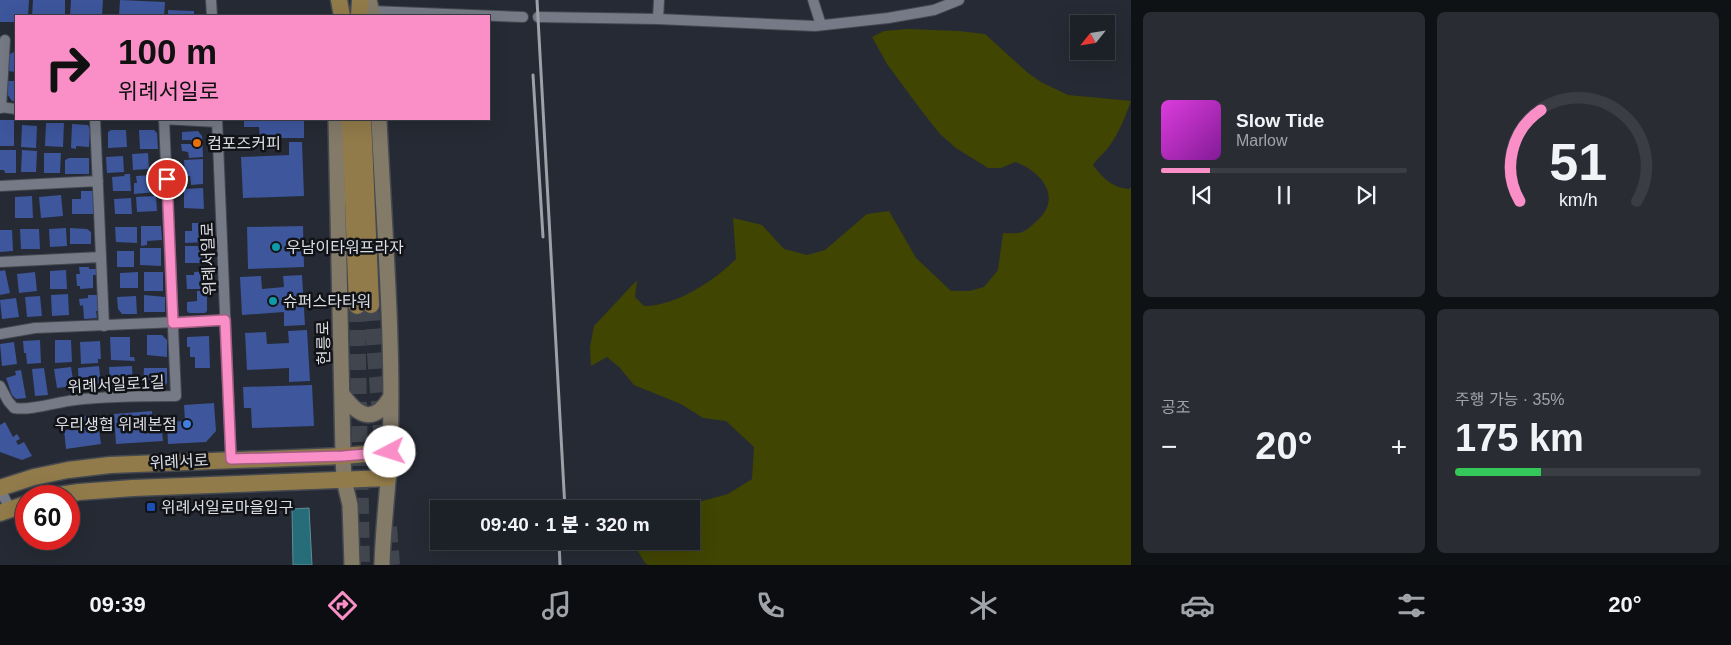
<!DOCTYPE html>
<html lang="ko">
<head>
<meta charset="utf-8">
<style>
	:root { --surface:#1c2027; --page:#292d33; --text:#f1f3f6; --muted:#a0a3a7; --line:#3a3e44; --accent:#fa8fc8 }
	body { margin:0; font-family:Helvetica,"Noto Sans KR",sans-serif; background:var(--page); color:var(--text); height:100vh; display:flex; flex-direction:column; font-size:19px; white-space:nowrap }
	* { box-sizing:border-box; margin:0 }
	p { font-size:16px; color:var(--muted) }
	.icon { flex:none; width:28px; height:28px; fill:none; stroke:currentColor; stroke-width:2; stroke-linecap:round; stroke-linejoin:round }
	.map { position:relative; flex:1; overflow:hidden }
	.drawer { display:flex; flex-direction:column; gap:12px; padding:12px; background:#0f1215; width:600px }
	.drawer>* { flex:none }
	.banner { position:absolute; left:15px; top:15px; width:475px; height:105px; border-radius:0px; box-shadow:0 5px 20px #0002,0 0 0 1px var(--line); background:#fa8fc8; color:#111; overflow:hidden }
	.needle { width:32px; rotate:240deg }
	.controls { position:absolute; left:1070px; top:15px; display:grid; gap:10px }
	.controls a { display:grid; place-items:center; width:45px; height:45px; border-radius:0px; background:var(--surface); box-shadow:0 5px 20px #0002,0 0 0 1px var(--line); font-size:25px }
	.speed { position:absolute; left:15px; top:485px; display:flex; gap:10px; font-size:25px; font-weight:700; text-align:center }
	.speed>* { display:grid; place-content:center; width:65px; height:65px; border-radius:50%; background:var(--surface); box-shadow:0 5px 20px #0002,0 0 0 1px var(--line); line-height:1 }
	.speed .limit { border:8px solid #d22; background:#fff; color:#111 }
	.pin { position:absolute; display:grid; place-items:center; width:42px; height:42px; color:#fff; margin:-21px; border:2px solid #fff; border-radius:50%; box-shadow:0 1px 5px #0007 }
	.me { position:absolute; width:55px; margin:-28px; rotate:265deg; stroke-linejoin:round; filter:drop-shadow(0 0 4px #0008) }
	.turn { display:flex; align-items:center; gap:18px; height:105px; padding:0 20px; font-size:22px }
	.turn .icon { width:65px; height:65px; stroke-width:2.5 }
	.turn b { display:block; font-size:35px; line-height:42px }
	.big { font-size:38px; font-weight:800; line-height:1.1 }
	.drawer .tile { flex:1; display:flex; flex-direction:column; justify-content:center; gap:8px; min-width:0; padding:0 18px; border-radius:8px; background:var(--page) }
	.drawer .dial { align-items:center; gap:0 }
	.dial svg { height:130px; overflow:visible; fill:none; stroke:var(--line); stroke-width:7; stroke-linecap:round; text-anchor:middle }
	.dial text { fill:var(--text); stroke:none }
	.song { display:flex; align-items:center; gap:15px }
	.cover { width:60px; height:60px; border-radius:8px; background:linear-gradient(135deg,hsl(300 70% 55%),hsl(290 70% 35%)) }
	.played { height:5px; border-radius:2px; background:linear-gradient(90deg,var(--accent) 20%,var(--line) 20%) }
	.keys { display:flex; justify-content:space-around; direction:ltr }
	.heat { display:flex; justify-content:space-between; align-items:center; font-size:28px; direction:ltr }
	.charge { height:8px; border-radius:4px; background:linear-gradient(90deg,#34c759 35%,var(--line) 0) }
	.drawer .tiles { flex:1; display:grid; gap:12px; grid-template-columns:repeat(2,1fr) }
	.trip { position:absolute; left:430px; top:500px; width:270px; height:50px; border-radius:0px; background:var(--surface); box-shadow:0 5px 20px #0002,0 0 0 1px var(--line); font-weight:800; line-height:50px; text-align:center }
	.tabs { display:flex; height:80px; justify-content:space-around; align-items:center; background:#0b0d10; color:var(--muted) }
	.tabs .icon { width:35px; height:35px }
	.tabs .on { color:var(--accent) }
	.tabs b { font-size:22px; color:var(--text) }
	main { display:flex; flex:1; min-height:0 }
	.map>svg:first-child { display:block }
	.green { fill:#414502 }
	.water { fill:#276c79; stroke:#5d8e99 }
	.building { fill:#3d569c }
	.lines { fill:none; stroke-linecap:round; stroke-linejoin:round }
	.primary-tunnel { stroke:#41454e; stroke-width:16; stroke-dasharray:16 8; stroke-linecap:butt }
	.street-casing { stroke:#444850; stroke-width:12 }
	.secondary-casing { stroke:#444850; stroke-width:18 }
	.primary-casing { stroke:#444850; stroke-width:19 }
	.street { stroke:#757a86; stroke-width:10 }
	.secondary { stroke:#837a68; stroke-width:15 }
	.primary { stroke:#927b4a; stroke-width:16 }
	.rail { stroke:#9da1a8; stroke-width:3 }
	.route-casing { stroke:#a25d82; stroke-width:12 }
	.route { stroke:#fa8fc8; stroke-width:9 }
	.food-dot { fill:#e8710a; stroke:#111317; stroke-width:2 }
	.culture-dot { fill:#0f9aa8; stroke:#111317; stroke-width:2 }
	.shop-dot { fill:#3f7fe0; stroke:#111317; stroke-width:2 }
	.transit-dot { fill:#1a4fb4; stroke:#111317; stroke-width:2 }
	.labels { text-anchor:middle; stroke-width:5; stroke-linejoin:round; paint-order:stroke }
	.poi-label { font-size:16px; fill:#dbdee4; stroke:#111317; text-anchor:start }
	.street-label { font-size:16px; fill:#dbdee4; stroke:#111317 }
</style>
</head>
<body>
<main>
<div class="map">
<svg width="1131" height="565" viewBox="0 0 1131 565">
	<rect width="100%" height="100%" fill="#262a34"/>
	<path class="green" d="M908 29 959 31 985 34 1028 73 1041 82 1068 95 1131 101C1125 117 1118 136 1107 149 1102 155 1097 159 1093 165 1102 178 1113 188 1129 189L1131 187V565H648L645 563 632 541H691V509H673L728 494 752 479 754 447 726 421 703 418 681 404 634 385 620 368 607 357 591 366 590 347 594 326 637 280 635 297 644 306C676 306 714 281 736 259L733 218 762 225 784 249 807 255 825 250 867 214 889 211 916 258 951 291H969L984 287 998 270 1003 233C1009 233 1017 234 1022 232 1028 230 1033 224 1038 220 1063 196 1040 171 1015 162L1001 168H988L956 148 940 134 921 110 887 64 872 37 884 31Z"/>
	<path class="water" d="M309 508 312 565H293L292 509Z"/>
	<path class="building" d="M0 0H29L28 16H16V22H0Z
		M33 0H65V16H32Z
		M71 0H103L102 16H70Z
		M120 0 165 2 164 16H119Z
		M168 10 194 11V16H168Z
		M246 14H305V16H246Z
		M15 51 16 72 8 71 9 55Z
		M8 81H16V101H12L7 94Z
		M244 119H304V138H260L259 127H244Z
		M0 120H14V146H0Z
		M46 123H64L63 147 45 146Z
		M72 124 88 125 90 130 89 147 76 146V149L71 148Z
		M22 125 37 126 36 148 21 147Z
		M111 130H126L127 147 108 148V132Z
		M139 130H154L157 133 158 149H140Z
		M198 131 202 136 203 157 189 158 188 152 182 151 181 144H191V140H182V132Z
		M289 142H302L304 196 243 198 241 157 289 155Z
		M0 150H16V173H5L4 170H0Z
		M22 150 37 151 36 172H21Z
		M44 153H61L60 173H44Z
		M148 153 149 169 133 170 132 154Z
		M123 156 124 172 107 173 106 157Z
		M69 158H89V174H65V160Z
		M203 159V184L191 185 190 176H185L184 160Z
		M125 174H130L131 191H113L112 177 124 176Z
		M155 175 156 192 134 194V183H137L136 176Z
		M203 188 204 209 184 208V189Z
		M81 191H92L95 196V214H72V199H81Z
		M61 195 63 216 41 218 39 197Z
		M32 196 33 218H15V197Z
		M156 196 157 211 137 212 136 197Z
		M131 198 132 214H115L114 199Z
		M192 223H206V242L185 243V231H192Z
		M141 226H161L162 240 147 241V245L141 246Z
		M303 226 304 267 248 269 247 227Z
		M115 227H137V243L116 242Z
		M66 228 67 246 50 247 49 229Z
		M70 228 87 229 91 232V244H70Z
		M20 229H39L40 249H21Z
		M0 230H12L13 251 0 252Z
		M185 246H205L206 263H185Z
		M140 248H161V266L140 265Z
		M117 251H134V267H117Z
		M79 267H89V269H97V275H93V288L80 289V286H77L76 274H80Z
		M5 270 10 293 0 295V271Z
		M66 270 67 289H50V271Z
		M207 271V289H187L186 275H194V272Z
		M35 272 37 291 19 293 17 274Z
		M138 272V288H120V273Z
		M144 272H163V291H144Z
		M302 275 305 325 284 326V312L242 315 240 277 261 276 262 289 284 287 283 276Z
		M197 291H207V311L205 313H189L187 311V302L197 301Z
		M68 294 69 315 52 316 51 295Z
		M88 295H101L102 311H96L97 318 84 319 83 305 80 306 79 299 88 298Z
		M144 295 165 297V312H144Z
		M40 296 42 316 27 317 25 297Z
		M136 296 137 314H122L118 309 117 297Z
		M16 298 19 317 2 319 0 300Z
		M307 330 310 381 289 382V368L247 370 245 333 266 332 267 344 289 343 288 331Z
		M147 335H162L167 340V357L147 355Z
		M209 336 210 368H195V357H190V347H187V337Z
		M110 337H130V357H134L135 361 111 360Z
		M40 340 41 363 27 364 26 353H24L23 341Z
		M55 340H71L72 362 55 363Z
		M100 341 101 359H98V363L81 364 80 342Z
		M14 342 17 364 2 366 0 344Z
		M99 366 101 385 79 387 78 368Z
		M132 366 133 386 112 387 110 384 109 367Z
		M71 367 74 386 57 388 54 369Z
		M44 368 48 395 35 396 32 369Z
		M144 368H167V383L163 388 143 387Z
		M21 370 26 398 16 399 12 395 6 378 16 375 15 371Z
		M312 385 314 426 252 428 251 408H244L243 387Z
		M214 403 216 431 206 442 168 444 167 422 185 421 184 405Z
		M152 411 153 430H149V433L162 432 163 441 116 444 114 414Z
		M97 414 101 444 66 449 64 430H69L68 419Z
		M5 422 13 437 17 434 20 439 16 441 18 445 24 442 32 456 22 460 0 452V425Z"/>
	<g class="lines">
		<path class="primary-tunnel" d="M371 305 384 466
			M357 306 362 565
			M389 527 392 565"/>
		<defs>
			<path id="street" d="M211 0 212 16
				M813 0 821 25
				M372 11 523 17
				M538 17 658 19 815 26 888 18 934 10 959 0
				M658 19 659 0
				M0 107 16 109
				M1 108 5 40
				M95 119 104 326
				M163 119 217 122
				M217 119 231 459
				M0 186 98 181
				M0 262 101 257
				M0 334 35 328 225 320
				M0 386 8 401 14 408C32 411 56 402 75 400 108 396 142 396 176 396L164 119
				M0 489 10 509"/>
			<path id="secondary" d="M369 0 373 16
				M336 119 343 456 344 480 350 505 352 565
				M379 119C384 229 394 341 390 452 388 490 383 527 382 565
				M342 394C358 416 373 425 390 398"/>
			<path id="primary" d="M339 0 342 16
				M359 16 360 0
				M350 119 357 306
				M363 119 371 305
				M0 488 34 477 68 470 110 465 343 456 390 452
				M52 496 79 492 133 488 388 478
				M0 513 26 504"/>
		</defs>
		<use href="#street" class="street-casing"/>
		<use href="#secondary" class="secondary-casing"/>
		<use href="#primary" class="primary-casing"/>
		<use href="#street" class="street"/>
		<use href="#secondary" class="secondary"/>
		<use href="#primary" class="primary"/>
		<path class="rail" d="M537 0 565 509
			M533 75 543 237
			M559 541 560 565"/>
	</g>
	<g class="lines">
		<defs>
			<path id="route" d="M167 179 173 323 225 320 231 459 343 456 390 452"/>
		</defs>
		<use href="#route" class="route-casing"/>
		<use href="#route" class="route"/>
	</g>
	<circle class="food-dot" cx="197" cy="143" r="5"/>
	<g class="culture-dot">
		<circle cx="276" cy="247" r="5"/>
		<circle cx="273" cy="301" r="5"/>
	</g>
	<circle class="shop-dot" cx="187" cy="424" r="5"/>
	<rect class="transit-dot" x="146" y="502" width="10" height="10" rx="2.5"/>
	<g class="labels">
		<g class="poi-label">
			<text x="207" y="149">컴포즈커피</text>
			<text x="286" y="253">우남이타워프라자</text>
			<text x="283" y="307">슈퍼스타타워</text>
			<text x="177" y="430" text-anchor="end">우리생협 위례본점</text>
			<text x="161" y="513">위례서일로마을입구</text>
		</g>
		<g class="street-label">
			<text transform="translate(208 259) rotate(-92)" y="6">위례서일로</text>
			<text transform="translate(323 343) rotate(-91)" y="6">헌릉로</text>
			<text transform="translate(116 384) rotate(-3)" y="6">위례서일로1길</text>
			<text transform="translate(179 461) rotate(-3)" y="6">위례서로</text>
		</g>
	</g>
</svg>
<div class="controls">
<a><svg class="needle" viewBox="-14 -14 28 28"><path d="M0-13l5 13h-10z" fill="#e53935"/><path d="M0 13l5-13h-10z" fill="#a0a3a7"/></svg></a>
</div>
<div class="speed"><div class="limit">60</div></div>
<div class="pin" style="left:167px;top:179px;background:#d93025"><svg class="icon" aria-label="arrive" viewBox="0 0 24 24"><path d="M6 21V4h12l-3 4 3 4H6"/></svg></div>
<svg class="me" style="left:390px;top:452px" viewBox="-20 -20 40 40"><circle r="19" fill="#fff"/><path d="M0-13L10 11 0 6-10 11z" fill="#fa8fc8"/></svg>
<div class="trip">09:40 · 1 분 · 320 m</div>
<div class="banner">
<div class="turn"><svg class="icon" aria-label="right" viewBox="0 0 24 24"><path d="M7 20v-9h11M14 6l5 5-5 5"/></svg><div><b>100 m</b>위례서일로</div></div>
</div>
</div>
<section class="drawer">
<div class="tiles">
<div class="tile">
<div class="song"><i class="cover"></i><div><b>Slow Tide</b><p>Marlow</p></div></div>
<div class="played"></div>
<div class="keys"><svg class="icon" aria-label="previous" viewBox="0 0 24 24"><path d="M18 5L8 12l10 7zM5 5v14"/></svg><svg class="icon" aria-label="pause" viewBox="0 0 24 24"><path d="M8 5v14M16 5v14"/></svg><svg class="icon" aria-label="next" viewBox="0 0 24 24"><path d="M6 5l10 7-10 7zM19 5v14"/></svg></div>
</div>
<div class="tile dial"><svg viewBox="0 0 100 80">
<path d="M14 69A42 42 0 1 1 86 69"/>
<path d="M14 69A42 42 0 0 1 27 13" stroke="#fa8fc8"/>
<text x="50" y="56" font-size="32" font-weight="700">51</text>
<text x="50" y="72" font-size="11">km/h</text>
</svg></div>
<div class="tile"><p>공조</p>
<div class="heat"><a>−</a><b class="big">20°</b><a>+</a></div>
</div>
<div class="tile"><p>주행 가능 · 35%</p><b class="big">175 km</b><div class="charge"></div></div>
</div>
</section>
</main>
<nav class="tabs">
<b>09:39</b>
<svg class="icon on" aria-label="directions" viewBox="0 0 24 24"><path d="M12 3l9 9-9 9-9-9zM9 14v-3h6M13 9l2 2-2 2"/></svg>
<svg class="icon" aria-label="music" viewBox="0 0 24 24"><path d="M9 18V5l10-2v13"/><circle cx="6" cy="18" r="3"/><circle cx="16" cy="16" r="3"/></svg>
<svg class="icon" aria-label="phone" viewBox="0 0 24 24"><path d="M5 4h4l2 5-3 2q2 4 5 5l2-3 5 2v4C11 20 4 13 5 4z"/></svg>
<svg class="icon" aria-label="climate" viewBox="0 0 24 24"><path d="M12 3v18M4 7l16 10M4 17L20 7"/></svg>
<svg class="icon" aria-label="car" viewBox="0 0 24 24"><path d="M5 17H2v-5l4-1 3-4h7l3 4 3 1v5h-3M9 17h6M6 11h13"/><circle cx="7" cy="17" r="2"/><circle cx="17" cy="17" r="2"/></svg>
<svg class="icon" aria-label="filters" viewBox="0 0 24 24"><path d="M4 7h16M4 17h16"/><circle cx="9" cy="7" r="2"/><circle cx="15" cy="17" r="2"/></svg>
<b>20°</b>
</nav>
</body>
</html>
